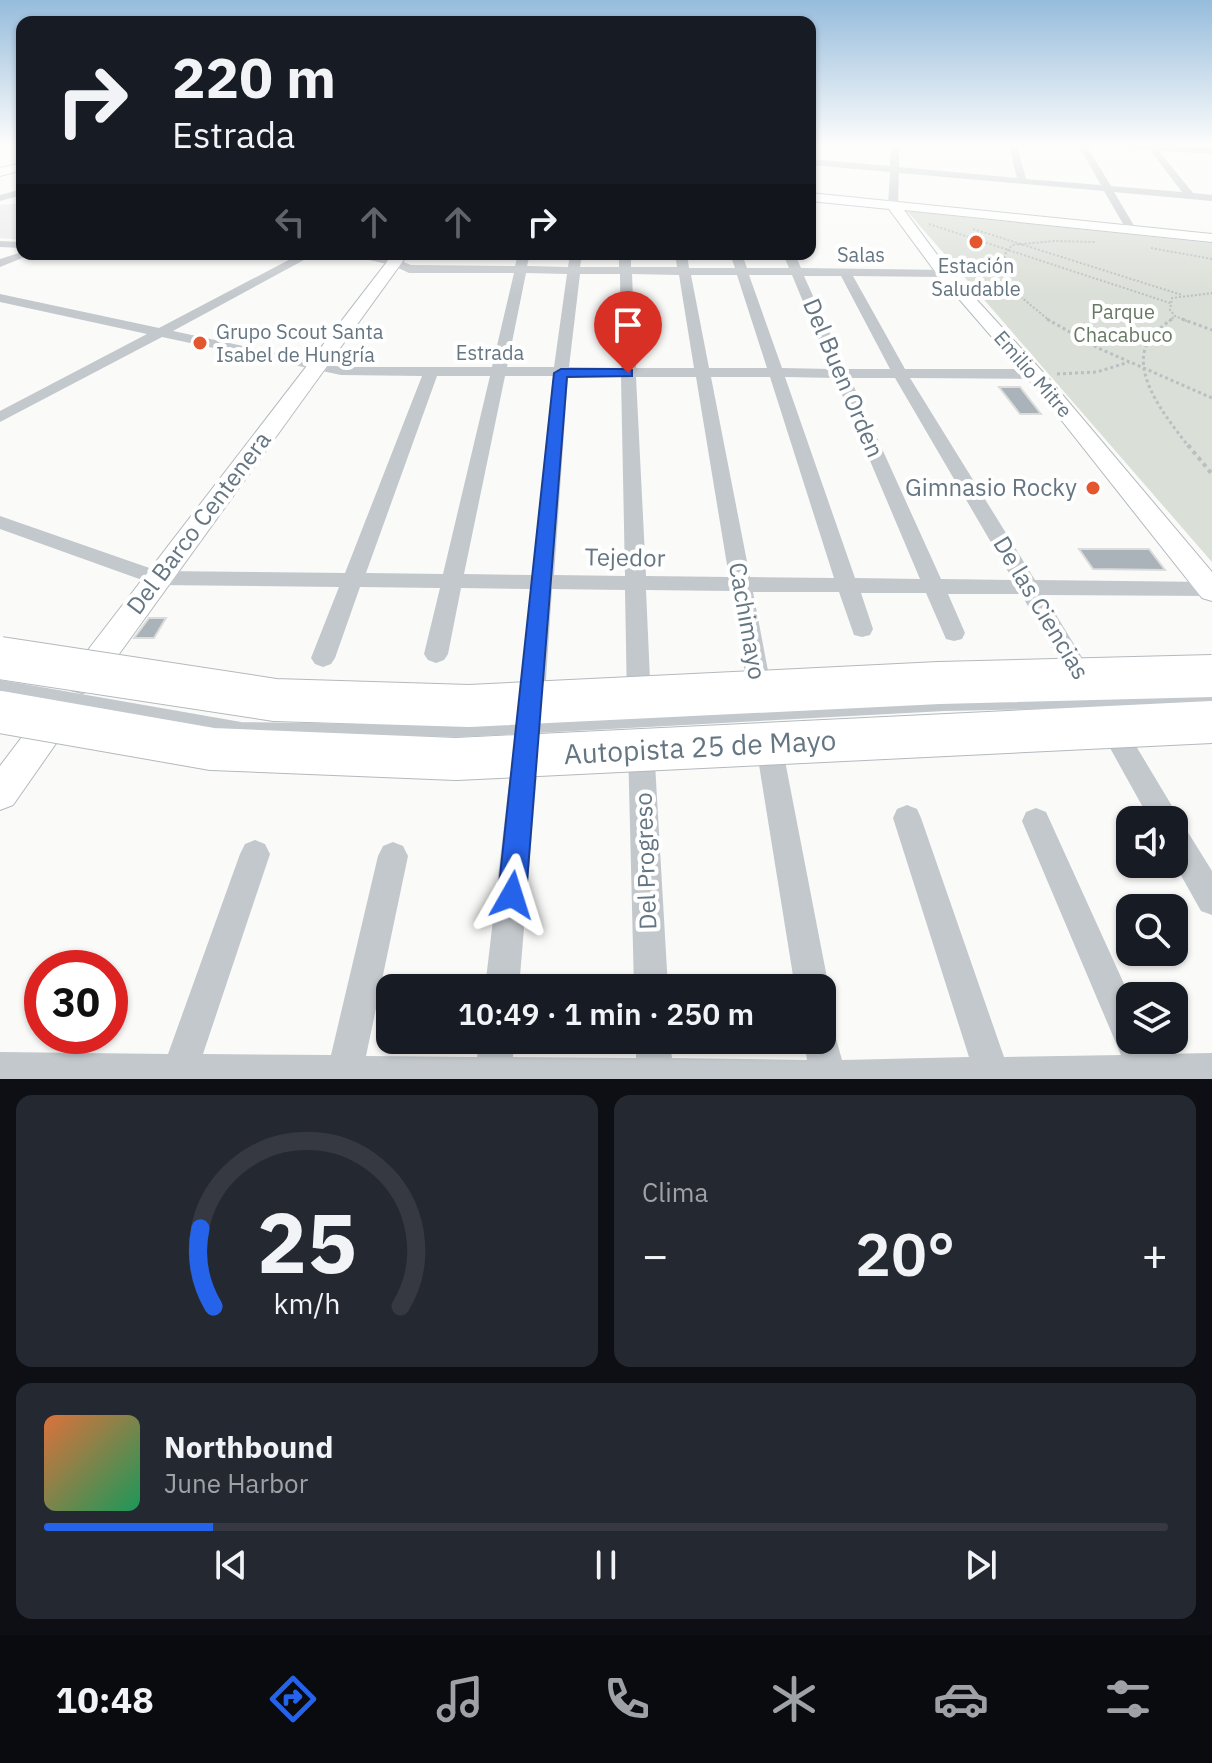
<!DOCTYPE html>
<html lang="es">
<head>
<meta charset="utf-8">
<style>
	:root { --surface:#171b24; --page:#242831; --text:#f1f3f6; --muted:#9ea1a6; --line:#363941; --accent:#2563eb }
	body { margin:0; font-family:"IBM Plex Sans",sans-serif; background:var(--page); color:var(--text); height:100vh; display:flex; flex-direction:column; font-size:30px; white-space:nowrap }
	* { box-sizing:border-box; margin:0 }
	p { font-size:26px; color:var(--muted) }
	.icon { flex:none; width:44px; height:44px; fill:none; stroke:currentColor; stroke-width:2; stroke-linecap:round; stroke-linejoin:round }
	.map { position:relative; height:1079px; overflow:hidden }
	.panel { display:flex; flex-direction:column; gap:16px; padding:16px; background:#0d0f14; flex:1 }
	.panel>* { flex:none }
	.hud { position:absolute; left:16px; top:16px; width:800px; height:244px; border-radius:16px; box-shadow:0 2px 6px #0004; background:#171b24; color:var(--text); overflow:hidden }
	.controls { position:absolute; left:1116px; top:806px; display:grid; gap:16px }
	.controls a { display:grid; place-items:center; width:72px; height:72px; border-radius:16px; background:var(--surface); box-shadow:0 2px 6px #0004; font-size:40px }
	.speed { position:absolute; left:24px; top:950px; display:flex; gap:16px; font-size:40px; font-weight:700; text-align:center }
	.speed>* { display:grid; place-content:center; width:104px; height:104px; border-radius:50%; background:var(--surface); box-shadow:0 2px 6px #0004; line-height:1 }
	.speed .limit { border:12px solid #d22; background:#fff; color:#111 }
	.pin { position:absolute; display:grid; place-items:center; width:68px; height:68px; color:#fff; margin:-82px -34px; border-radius:50% 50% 50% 0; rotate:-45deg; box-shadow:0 0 8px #0007 }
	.pin .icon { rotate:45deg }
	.me { position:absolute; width:88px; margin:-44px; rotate:6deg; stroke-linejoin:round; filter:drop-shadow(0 0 6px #0008) }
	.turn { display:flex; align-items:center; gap:28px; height:168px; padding:0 24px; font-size:36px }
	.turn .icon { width:104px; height:104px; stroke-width:2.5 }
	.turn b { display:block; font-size:56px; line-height:68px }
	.lanes { display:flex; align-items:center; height:76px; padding:0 24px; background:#0003; justify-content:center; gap:40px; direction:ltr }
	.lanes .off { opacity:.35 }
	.big { font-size:60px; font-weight:600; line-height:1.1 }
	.panel .tile { flex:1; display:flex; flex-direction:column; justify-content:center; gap:12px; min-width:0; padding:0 28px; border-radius:16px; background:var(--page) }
	.panel .dial { align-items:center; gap:0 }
	.dial svg { height:208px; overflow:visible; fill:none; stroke:var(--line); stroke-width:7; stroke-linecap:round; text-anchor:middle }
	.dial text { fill:var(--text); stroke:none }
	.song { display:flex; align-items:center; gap:24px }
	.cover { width:96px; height:96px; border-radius:12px; background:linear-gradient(135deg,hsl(20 70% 55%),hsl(150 70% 35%)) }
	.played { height:8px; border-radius:4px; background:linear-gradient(90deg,var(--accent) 15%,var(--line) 15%) }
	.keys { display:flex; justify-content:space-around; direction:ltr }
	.heat { display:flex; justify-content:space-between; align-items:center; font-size:44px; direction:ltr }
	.panel .tiles { flex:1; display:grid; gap:16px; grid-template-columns:1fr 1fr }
	.tile:last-child { grid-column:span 2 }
	.trip { position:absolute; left:376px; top:974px; width:460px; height:80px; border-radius:16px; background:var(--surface); box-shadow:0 2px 6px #0004; font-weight:600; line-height:80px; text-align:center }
	.tab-bar { display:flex; height:128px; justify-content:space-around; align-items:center; background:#090b0e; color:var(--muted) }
	.tab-bar .icon { width:56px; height:56px }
	.tab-bar .active { color:var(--accent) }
	.tab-bar b { font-size:36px; color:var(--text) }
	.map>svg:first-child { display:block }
	.built { fill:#e8e9e9 }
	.green { fill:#dadfd7 }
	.building { fill:#aab3b9; stroke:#dcdcda; stroke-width:2 }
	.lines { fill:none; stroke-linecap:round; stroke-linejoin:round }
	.secondary-casing { stroke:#b3babf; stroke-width:2 }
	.path-far2 { stroke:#bbbfc2; stroke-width:2; stroke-dasharray:2 2; stroke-linecap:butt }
	.path-far1 { stroke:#bbbfc2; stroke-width:3; stroke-dasharray:3 3; stroke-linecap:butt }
	.path { stroke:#bbbfc2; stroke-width:4; stroke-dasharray:4 4; stroke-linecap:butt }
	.street { fill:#c3c8cc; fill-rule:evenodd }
	.secondary { fill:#fff; fill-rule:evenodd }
	.highway-bridge-casing { stroke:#b4b9bd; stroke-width:44; stroke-linecap:butt }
	.lane-bridge { stroke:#c3c8cc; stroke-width:12 }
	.highway-bridge { stroke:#fff; stroke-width:42 }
	.route { fill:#2563eb; stroke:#184099; stroke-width:2 }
	.poi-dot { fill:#e4572e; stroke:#fff; stroke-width:3 }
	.labels { text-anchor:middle; stroke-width:8; stroke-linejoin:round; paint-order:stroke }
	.far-street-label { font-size:20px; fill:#657683; stroke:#fff }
	.far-poi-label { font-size:20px; fill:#657683; stroke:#fff }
	.far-park-label { font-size:20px; fill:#687a64; stroke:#fff }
	.street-label { font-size:24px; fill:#657683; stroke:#fff }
	.poi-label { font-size:24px; fill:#657683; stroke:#fff; text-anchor:end }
	.near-street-label { font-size:28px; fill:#657683; stroke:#fff }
</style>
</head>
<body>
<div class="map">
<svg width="1212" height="1079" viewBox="0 0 1212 1079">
	<rect width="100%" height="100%" fill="#fafaf8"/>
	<path class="built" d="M22 203V240L0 238V205Z"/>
	<path class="green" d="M907 211 1212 243V562Z"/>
	<path class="building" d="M999 387H1020L1041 414H1020Z
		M1079 549H1149L1165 570 1093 569Z
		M149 618H166L154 638H134Z"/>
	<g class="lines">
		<defs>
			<path id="secondary" d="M22 163V170L0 176V168Z
				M810 193 1212 234V242L904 210 944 264 1050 380 1212 572V601L1202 598 1036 388 934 270 889 209 810 201Z
				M393 254H408L93 690 82 693 71 690 66 681 71 672Z
				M59 700 71 704 75 713 71 722 13 805 0 810V766L47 704Z"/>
		</defs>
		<use href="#secondary" class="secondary-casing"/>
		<path class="path-far2" d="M929 224 1170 303
			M973 229 1182 295
			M1151 248 1212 259
			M967 274 1002 275
			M1050 321 1021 297 1002 275 1005 254 1012 245 1054 241 1095 242
			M1169 321 1175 316
			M1187 321 1175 316 1170 310 1172 298 1212 293"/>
		<path class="path-far1" d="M1047 319 1098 348 1212 398
			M1172 319C1162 326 1151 335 1146 346 1133 379 1171 423 1189 447
			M1182 319 1212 330
			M1057 374 1097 372 1129 362"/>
		<path class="path" d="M1188 445 1212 474"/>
		<path class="street" d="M0 145H12L0 148Z
			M891 145H899V167L1017 178 1009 145H1017L1026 179 1101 185 1078 145H1086L1111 186 1182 192 1150 150 1101 145 1212 148V154L1159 151 1193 193 1212 195V201L1114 192 1136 229 1131 232 1126 229 1104 191 899 173 898 205 893 208 888 205 890 172 810 165V159L890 166Z
			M22 189V195L0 201V195Z
			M0 241 22 242V248L0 247Z
			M22 252 32 254 0 267V259Z
			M300 254H315L173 331 341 367H492L514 273H409L392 265 342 254C366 254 389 255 411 265L515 266 518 254H530L527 266 568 267 570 254H582L580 267H619V254H631V267H677L675 254H687L689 268H735L730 254H742L747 268H789L783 254H795L801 268 949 270 951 273 945 277 853 276 905 369H1035L1043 374 1035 379 910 378 1035 580 1211 582 1212 596 1044 595 1097 682 1094 689 1085 691 1076 689 1021 594H948L965 633 962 639 954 641 946 639 926 593H861L873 629 870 635 862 637 854 635 839 592H753L773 697 770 704 761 707 752 704 749 697 731 591 646 590 651 702 648 709 639 712 630 709 627 702 625 590 552 589 544 709 540 716 531 719 522 716 518 709 531 589 461 588 448 654 444 660 436 663 428 660 424 654 440 588 360 587 335 658 331 664 323 667 315 664 311 658 339 587 156 585 0 529V516L158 571 345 573 422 376 341 375 162 337 0 422V411L147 334 0 302V294L159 328ZM526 273 567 274 554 367H507ZM580 274H620L621 368 569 367ZM632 274 679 275 694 368H636ZM691 275H737L767 368H709ZM749 275H792L831 369 782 368ZM804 276H841L890 369H846ZM437 376H490L443 574 366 573ZM505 376H553L532 575 464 574ZM568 376 621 377 625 576 554 575ZM636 377H696L729 577 646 576ZM711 377H770L834 578 750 577ZM785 377 835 378 920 579 855 578ZM850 378H895L1013 580 941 579Z
			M1109 713 1118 716 1175 811 1178 823 1184 826 1212 871V915L1201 911 1174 863V820H1150L1100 730 1096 723 1100 716Z
			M768 729 777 732 781 740 829 988 822 1001V988H795L755 740 759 732Z
			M641 735 650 738 654 746 668 988H634L628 746 632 738Z
			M526 738 535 741 539 749 519 988H485L513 749 517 741Z
			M907 805 917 809 921 818 1004 1057 1121 1055 1022 821 1026 812 1036 808 1046 812 1130 997V1040H1150L1156 1054 1212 1053V1079H0V1052L168 1054 240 854 245 844 255 840 265 844 270 854 203 1054 331 1055 378 856 383 846 393 842 403 846 408 856 366 1056 477 1057 480 1040H514L513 1057 636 1058V1040H670L672 1058 807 1060 804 1040H822V1023L833 1028 842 1060 969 1057 893 818 897 809Z"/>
		<use href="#secondary" class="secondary"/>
		<defs>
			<path id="highway-bridge" d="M0 658 275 700 469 706 939 683 1212 676
				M0 712 212 749 456 759 1212 722"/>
		</defs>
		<use href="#highway-bridge" class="highway-bridge-casing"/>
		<path class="lane-bridge" d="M0 686 240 728 462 731 944 705 1212 700"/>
		<use href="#highway-bridge" class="highway-bridge"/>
	</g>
	<linearGradient id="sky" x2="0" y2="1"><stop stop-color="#96bcdc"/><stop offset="0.49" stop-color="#fdfdfc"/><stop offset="1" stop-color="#fdfdfc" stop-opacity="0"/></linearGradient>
	<rect width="1212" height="296" fill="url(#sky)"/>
	<path class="route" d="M628 369 632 370V376L567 377 526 895 522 904 512 908 502 904 498 895 554 373 561 369Z"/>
	<g class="poi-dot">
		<circle cx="976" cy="242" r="8"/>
		<circle cx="200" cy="343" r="8"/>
		<circle cx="1093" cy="488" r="8"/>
	</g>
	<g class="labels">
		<g class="far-street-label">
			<text x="861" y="262">Salas</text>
			<text x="490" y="360">Estrada</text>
			<text transform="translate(1033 374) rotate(49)" y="7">Emilio Mitre</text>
		</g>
		<g class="far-poi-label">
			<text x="976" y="273">Estación<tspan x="976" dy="23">Saludable</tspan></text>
			<text x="216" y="339" text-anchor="start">Grupo Scout Santa<tspan x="216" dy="23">Isabel de Hungría</tspan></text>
		</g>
		<g class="far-park-label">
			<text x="1123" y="319">Parque<tspan x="1123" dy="23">Chacabuco</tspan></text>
		</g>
		<g class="street-label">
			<text transform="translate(843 378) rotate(67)" y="8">Del Buen Orden</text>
			<text transform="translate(199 523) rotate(-53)" y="8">Del Barco Centenera</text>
			<text transform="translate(625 558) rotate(1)" y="8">Tejedor</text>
			<text transform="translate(1041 608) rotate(59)" y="8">De las Ciencias</text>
			<text transform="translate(747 621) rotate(80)" y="8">Cachimayo</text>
			<text transform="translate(646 861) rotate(-92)" y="8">Del Progreso</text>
		</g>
		<g class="poi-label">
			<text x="1077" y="496">Gimnasio Rocky</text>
		</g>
		<g class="near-street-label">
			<text transform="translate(700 747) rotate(-3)" y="10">Autopista 25 de Mayo</text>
		</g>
	</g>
</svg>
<div class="controls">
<a><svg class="icon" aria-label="sound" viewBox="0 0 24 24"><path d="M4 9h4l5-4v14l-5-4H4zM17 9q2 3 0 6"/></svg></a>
<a><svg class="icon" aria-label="search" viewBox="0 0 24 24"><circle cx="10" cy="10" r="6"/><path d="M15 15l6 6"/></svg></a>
<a><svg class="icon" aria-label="layers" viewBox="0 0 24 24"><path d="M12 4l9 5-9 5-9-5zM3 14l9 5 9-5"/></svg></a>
</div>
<div class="speed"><div class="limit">30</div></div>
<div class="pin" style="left:628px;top:373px;background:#d93025"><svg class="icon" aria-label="arrive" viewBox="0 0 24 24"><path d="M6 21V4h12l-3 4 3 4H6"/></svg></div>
<svg class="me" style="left:512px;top:895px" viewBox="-20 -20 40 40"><path d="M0-17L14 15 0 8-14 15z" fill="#2563eb" stroke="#fff" stroke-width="4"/></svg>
<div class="trip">10:49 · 1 min · 250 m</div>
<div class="hud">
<div class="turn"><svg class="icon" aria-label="right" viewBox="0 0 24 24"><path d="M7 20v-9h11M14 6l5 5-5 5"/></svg><div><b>220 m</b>Estrada</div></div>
<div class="lanes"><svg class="icon off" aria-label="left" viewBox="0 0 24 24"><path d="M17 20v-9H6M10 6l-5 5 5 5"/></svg><svg class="icon off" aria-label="ahead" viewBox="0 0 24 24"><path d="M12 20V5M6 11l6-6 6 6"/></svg><svg class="icon off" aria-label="ahead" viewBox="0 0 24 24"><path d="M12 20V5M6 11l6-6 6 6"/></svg><svg class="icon" aria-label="right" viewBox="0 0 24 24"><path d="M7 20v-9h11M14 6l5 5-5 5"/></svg></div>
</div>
</div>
<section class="panel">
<div class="tiles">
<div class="tile dial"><svg viewBox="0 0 100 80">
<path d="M14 69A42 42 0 1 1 86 69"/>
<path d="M14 69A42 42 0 0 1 9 39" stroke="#2563eb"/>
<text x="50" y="56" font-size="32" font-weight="700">25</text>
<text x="50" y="72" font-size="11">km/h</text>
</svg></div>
<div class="tile"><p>Clima</p>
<div class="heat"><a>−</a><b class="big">20°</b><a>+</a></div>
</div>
<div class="tile">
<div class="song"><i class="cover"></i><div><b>Northbound</b><p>June Harbor</p></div></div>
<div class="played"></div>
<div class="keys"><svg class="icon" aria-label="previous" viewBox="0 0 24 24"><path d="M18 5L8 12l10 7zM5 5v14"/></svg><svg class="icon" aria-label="pause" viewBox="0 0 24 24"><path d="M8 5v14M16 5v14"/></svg><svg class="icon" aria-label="next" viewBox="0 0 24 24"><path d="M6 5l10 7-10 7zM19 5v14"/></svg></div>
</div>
</div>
</section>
<nav class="tab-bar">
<b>10:48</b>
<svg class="icon active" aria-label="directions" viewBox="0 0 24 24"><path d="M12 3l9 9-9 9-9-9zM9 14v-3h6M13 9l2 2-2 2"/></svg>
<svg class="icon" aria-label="music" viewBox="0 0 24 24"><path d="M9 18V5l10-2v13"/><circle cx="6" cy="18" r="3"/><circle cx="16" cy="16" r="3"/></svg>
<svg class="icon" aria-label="phone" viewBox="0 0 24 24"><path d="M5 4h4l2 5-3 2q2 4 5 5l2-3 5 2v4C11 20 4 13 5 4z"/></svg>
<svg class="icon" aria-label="climate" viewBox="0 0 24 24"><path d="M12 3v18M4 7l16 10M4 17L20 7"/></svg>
<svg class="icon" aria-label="car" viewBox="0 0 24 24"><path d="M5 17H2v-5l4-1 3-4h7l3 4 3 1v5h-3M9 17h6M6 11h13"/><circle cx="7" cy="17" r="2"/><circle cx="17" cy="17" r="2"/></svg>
<svg class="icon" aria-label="filters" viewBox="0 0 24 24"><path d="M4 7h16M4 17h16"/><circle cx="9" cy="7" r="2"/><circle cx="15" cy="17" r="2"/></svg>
</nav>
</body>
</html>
